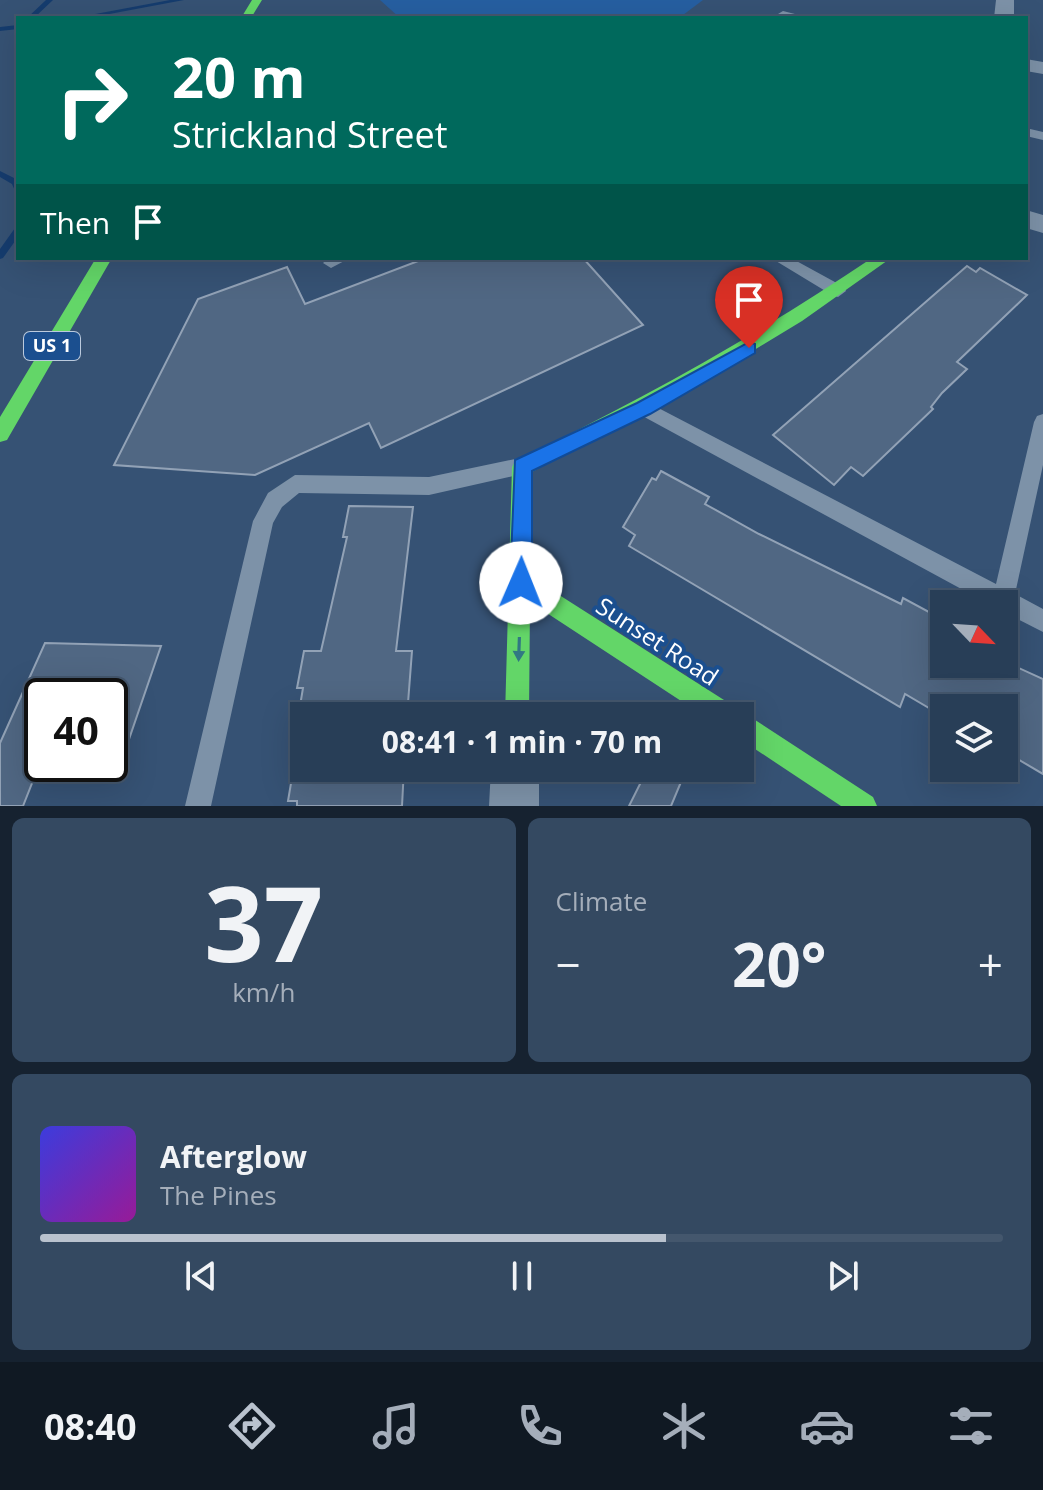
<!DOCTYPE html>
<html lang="en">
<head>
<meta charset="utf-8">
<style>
	:root { --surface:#283e57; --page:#344961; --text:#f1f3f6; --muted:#a5aeba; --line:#44576d; --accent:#b9c2ce }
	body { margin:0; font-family:"Open Sans",sans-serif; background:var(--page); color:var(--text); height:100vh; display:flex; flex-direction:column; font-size:30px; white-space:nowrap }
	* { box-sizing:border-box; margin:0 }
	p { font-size:26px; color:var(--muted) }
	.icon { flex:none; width:44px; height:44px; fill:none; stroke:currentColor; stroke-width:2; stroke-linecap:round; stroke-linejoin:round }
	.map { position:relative; height:806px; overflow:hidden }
	.sheet { display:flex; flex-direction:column; gap:12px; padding:12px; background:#162230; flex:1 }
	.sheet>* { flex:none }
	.hud { position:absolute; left:16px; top:16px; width:1012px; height:244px; border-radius:0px; box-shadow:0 8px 32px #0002,0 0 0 2px var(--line); background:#00695c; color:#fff; overflow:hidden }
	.needle { width:52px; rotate:115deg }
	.controls { position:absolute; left:930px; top:590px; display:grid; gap:16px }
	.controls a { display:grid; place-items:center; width:88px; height:88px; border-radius:0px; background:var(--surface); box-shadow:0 8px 32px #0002,0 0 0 2px var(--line); font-size:40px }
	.speed { position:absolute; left:24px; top:678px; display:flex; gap:16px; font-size:40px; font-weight:700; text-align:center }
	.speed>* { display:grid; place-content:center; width:104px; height:104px; border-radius:50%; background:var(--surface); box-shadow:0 8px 32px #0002,0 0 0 2px var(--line); line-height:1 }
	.speed .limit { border:4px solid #111; border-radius:12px; background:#fff; color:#111 }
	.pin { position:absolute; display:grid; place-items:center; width:68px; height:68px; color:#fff; margin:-82px -34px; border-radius:50% 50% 50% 0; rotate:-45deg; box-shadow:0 0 8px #0007 }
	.pin .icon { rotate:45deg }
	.me { position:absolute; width:88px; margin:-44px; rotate:1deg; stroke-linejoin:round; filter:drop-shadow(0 0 6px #0008) }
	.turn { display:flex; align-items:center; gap:28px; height:168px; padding:0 24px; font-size:36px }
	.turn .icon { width:104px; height:104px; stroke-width:2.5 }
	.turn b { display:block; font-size:56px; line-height:68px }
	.then { display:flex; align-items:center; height:76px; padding:0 24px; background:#0003; gap:16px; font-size:30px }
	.big { font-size:60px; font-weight:700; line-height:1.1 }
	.sheet .widget { flex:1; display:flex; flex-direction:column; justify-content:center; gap:12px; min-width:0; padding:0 28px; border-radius:12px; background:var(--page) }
	.sheet .dial { align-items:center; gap:0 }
	.dial b { font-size:104px; line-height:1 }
	.song { display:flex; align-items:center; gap:24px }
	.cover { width:96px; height:96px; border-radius:12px; background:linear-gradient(135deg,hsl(240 70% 55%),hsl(300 70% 35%)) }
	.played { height:8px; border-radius:4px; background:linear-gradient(90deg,var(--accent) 65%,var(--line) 65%) }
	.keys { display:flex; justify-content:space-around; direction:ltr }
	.heat { display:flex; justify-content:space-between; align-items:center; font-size:44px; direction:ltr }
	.sheet .tiles { flex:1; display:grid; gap:12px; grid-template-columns:1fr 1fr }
	.widget:last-child { grid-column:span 2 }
	.trip { position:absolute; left:290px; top:702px; width:464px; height:80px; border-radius:0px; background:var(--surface); box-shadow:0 8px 32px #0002,0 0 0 2px var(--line); font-weight:700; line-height:80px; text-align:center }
	.tab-bar { display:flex; height:128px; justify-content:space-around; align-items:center; background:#101923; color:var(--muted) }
	.tab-bar .icon { width:56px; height:56px }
	.tab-bar .selected { color:var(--accent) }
	.tab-bar b { font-size:36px; color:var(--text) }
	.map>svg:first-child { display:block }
	.green { fill:#265fa1 }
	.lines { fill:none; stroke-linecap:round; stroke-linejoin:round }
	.stream { fill:#153c6e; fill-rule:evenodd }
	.building { fill:#506783; stroke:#92a2b6; stroke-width:2 }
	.lane { fill:#7d92a8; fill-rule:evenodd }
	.street { fill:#7d92a8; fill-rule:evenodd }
	.fast { fill:#63d668; fill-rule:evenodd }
	.oneway { fill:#317883 }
	.route { fill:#1a73e8; stroke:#114b97; stroke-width:2 }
	.labels { text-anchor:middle; stroke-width:8; stroke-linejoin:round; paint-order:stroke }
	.shield { fill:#1b4f8f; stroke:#bbcadd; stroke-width:2 }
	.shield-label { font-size:18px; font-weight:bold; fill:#fff }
	.near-street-label { font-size:24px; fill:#fff; stroke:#1b4f8f }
</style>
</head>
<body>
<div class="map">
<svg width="1043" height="806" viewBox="0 0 1043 806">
	<rect width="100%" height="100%" fill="#365274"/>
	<path class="green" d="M380 0H703L679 18H400Z"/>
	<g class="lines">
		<path class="stream" d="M46 0H53L34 18H27Z
			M170 0H184L88 18H74Z
			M18 25V29L0 31V27Z
			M0 171 18 180V192L15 191 12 184 0 177Z
			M18 227V237L3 258 0 259V249L15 228Z"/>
	</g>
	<path class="building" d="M426 258H583L643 325 381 448 369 423 255 475 114 465 198 299 287 267 305 304Z
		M967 266 976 272 980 268 1027 295 957 362 967 369 942 393 931 407 933 409 863 476 851 467 834 485 773 435Z
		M661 471 709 497 705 504 759 534 901 604 903 598 942 619 930 664H1010L1043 679V774L1004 751V708H929L905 694 900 707 629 546 635 535 623 527 652 478 656 480Z
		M349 506 413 507 396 651H412L407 716H304V768H404L402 806H297V801H288L303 712H299L303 688H297L304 651H321L347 537H343Z
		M45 643 161 646 115 780 110 779V696H42V758L23 806H0V743Z
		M648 768H661L681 782 671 806H629Z"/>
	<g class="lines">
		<path class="lane" d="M1026 128 1043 132V140L1026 136Z
			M328 258H350L331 268 323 263Z
			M771 258H791L844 287 846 291 838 297 832 295Z
			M643 400 996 584 1034 422 1037 416 1043 414V465L1015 594 1043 609V632L1004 612V604H989L637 413 634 408 637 403Z
			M520 458 527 461 530 467 527 473 429 495 299 493 282 507 273 523 211 806H185L253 521 268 493 295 475 429 477Z"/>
		<path class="street" d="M996 0H1014V18H994Z
			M783 11 795 14 798 18 773 17Z
			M1026 59 1043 62V74L1026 71Z
			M1026 210 1043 215V233L1026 228Z
			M491 768H539V806H489Z"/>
		<path class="fast" d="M252 0H262L251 18H241Z
			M96 258H112L7 440 0 442V417Z
			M872 258H891L802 321 713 375 532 472 531 577 735 707 737 714 749 716 873 797 877 806H841L740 739V716H704L530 602 529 716H505L512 467 515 461C639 401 758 335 872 258Z"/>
	</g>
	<defs><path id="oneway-solid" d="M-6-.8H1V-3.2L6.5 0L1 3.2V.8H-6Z" transform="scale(2)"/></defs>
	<use class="oneway" href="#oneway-solid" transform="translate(519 649) rotate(92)"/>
	<path class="route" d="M749 342 755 344V353L650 414 532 471V583L529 590 521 593 513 590 510 583 515 460 637 403Z"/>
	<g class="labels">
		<rect class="shield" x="24" y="332" width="56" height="28" rx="6"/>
		<g class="shield-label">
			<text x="52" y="352">US 1</text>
		</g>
		<g class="near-street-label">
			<text transform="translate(657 642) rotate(33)" y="8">Sunset Road</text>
		</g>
	</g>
</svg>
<div class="controls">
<a><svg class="needle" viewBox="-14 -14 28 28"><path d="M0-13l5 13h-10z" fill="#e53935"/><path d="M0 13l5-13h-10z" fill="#a5aeba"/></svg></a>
<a><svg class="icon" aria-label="layers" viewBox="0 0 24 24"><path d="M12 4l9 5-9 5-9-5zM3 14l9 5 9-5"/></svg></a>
</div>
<div class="speed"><div class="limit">40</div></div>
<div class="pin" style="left:749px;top:348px;background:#d93025"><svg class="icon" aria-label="arrive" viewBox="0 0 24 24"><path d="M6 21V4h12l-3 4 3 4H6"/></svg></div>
<svg class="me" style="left:521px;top:583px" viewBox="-20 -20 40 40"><circle r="19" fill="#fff"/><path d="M0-13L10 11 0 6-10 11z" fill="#1a73e8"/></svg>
<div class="trip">08:41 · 1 min · 70 m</div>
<div class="hud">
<div class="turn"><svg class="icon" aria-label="right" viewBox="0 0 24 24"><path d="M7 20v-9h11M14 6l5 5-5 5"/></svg><div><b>20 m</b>Strickland Street</div></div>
<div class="then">Then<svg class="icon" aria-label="arrive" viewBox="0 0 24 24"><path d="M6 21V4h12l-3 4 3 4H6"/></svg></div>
</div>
</div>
<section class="sheet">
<div class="tiles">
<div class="widget dial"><b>37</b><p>km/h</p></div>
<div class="widget"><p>Climate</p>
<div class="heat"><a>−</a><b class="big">20°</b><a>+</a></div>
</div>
<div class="widget">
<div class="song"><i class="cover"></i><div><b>Afterglow</b><p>The Pines</p></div></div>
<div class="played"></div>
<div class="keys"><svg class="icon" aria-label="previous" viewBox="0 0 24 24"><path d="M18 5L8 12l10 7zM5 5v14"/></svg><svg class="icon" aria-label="pause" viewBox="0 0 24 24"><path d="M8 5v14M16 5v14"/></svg><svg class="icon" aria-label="next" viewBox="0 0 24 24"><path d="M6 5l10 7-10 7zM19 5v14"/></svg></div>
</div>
</div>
</section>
<nav class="tab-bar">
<b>08:40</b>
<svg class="icon selected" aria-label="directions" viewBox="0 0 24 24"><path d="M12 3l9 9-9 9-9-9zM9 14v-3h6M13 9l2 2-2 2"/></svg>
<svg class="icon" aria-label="music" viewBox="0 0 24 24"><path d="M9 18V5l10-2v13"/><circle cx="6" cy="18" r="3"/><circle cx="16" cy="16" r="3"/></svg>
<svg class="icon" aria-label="phone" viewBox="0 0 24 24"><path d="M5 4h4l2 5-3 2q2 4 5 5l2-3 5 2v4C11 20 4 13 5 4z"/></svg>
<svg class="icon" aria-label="climate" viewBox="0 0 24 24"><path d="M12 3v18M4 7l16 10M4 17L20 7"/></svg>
<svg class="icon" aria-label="car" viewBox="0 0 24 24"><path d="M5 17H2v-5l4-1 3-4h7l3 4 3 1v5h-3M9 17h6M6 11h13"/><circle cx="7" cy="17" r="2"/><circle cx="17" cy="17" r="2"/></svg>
<svg class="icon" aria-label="filters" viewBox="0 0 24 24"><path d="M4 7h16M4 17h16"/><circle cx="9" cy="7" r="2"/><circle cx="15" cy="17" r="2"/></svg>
</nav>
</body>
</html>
